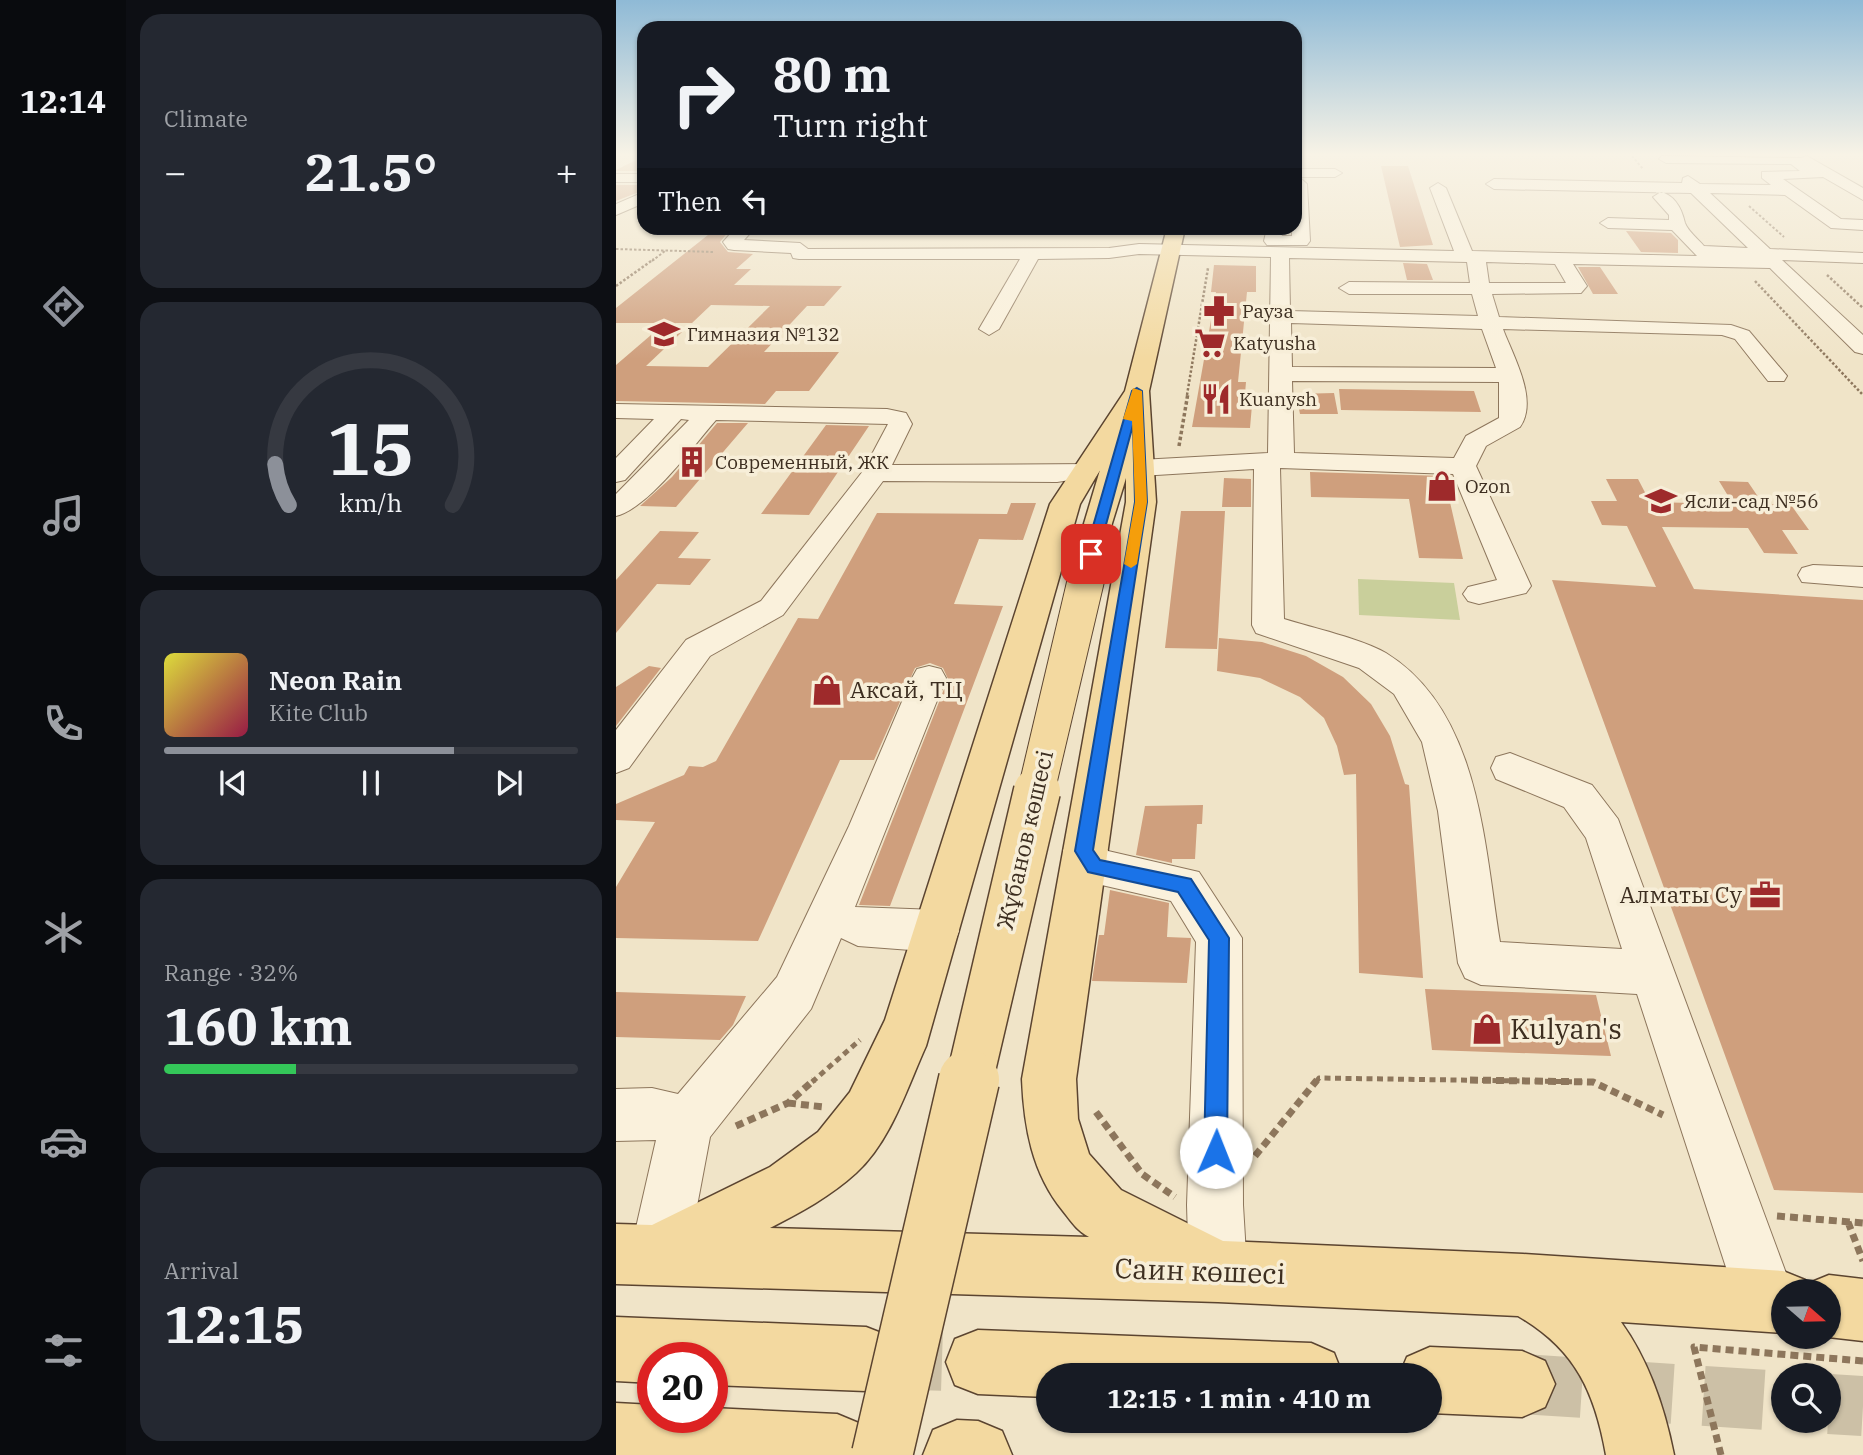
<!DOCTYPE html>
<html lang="en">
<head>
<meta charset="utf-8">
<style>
	:root { --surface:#171b24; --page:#242831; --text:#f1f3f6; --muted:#9ea1a6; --line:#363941; --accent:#8c9099 }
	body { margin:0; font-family:"IBM Plex Serif",serif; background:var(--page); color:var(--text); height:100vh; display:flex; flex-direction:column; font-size:26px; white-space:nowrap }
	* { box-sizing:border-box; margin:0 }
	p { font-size:23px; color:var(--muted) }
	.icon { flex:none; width:38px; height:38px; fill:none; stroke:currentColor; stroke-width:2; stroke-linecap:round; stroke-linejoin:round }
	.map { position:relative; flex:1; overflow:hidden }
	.side { display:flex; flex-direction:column; gap:14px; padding:14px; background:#0d0f14; width:490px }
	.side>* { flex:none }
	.guide { position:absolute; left:21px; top:21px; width:665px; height:214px; border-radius:21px; box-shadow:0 2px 5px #0004; background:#171b24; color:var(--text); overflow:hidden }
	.needle { width:46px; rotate:110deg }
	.controls { position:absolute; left:1155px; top:1279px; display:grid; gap:14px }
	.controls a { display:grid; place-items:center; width:70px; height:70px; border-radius:50%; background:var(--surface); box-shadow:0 2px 5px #0004; font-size:35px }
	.speed { position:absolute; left:21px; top:1342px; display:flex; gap:14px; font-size:35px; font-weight:700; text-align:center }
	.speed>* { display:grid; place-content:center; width:91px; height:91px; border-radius:50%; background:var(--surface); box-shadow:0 2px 5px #0004; line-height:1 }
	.speed .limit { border:10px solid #d22; background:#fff; color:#111 }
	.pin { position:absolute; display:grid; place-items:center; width:60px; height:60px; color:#fff; margin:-30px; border-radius:14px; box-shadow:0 4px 10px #0006 }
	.me { position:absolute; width:77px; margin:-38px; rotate:1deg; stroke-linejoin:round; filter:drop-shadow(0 0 5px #0008) }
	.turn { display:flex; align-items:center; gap:24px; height:147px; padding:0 21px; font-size:32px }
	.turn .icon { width:91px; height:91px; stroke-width:2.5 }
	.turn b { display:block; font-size:49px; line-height:60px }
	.then { display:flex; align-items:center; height:66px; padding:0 21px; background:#0003; gap:14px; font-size:26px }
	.big { font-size:52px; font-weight:700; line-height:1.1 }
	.side .card { flex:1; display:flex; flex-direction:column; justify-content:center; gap:10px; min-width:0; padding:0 24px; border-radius:21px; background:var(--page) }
	.side .dial { align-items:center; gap:0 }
	.dial svg { height:182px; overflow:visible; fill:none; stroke:var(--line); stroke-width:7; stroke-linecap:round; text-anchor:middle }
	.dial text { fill:var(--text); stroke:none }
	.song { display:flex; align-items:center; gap:21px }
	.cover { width:84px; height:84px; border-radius:10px; background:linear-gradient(135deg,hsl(60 70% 55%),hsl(340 70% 35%)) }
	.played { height:7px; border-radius:4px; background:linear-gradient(90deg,var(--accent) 70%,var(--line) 70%) }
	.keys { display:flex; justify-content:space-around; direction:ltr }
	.heat { display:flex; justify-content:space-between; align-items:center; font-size:38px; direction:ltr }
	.charge { height:10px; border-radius:5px; background:linear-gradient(90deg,#34c759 32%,var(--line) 0) }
	.trip { position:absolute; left:420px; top:1363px; width:406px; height:70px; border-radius:35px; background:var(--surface); box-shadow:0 2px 5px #0004; font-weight:700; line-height:70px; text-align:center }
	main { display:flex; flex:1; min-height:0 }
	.tabs { display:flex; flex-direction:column; width:126px; justify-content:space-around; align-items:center; background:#090b0e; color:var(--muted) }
	.tabs .icon { width:49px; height:49px }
	.tabs .current { color:var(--accent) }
	.tabs b { font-size:32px; color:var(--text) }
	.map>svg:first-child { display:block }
	.green { fill:#c9cf9b }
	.building { fill:#cf9f7d; fill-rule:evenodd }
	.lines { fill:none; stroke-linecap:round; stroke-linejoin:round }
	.major-tunnel { stroke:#ccc0a6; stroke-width:60; stroke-dasharray:60 31; stroke-linecap:butt }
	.minor-casing { stroke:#8d765c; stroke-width:2 }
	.major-casing { stroke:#5b4430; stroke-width:3 }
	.path-far4 { stroke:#8d765c; stroke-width:2; stroke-dasharray:2.5 2; stroke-linecap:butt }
	.path-far3 { stroke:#8d765c; stroke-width:2.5; stroke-dasharray:2.5 2; stroke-linecap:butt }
	.path-far2 { stroke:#8d765c; stroke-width:3.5; stroke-dasharray:3.5 2.5; stroke-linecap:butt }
	.path-far1 { stroke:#8d765c; stroke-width:5; stroke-dasharray:6 4.5; stroke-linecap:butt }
	.path { stroke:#8d765c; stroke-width:7; stroke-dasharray:8 5; stroke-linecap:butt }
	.minor { fill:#faf1dc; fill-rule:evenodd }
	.major { fill:#f3d9a0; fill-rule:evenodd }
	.major-bridge-far3-casing { stroke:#5b4430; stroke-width:30; stroke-linecap:butt }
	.major-bridge-far2-casing { stroke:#5b4430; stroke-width:38; stroke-linecap:butt }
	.major-bridge-far1-casing { stroke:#5b4430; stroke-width:49; stroke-linecap:butt }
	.major-bridge-casing { stroke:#5b4430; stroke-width:63; stroke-linecap:butt }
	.major-bridge-far3 { stroke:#f3d9a0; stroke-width:28 }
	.major-bridge-far2 { stroke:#f3d9a0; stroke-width:36 }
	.major-bridge-far1 { stroke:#f3d9a0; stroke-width:46 }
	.major-bridge { stroke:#f3d9a0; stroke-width:60 }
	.route { fill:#1a73e8; stroke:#114b97; stroke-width:2 }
	.slow { fill:#f59e0b }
	.labels { text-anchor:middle; stroke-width:7; stroke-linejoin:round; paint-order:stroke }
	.far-poi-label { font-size:19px; fill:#3d2e20; stroke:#f7eed8; text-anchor:start }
	.poi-label { font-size:23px; fill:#3d2e20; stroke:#f7eed8; text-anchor:start }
	.street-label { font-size:23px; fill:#3d2e20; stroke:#f7eed8 }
	.near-poi-label { font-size:28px; fill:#3d2e20; stroke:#f7eed8; text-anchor:start }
	.near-street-label { font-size:28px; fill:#3d2e20; stroke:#f7eed8 }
</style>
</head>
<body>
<main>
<nav class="tabs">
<b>12:14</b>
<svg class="icon current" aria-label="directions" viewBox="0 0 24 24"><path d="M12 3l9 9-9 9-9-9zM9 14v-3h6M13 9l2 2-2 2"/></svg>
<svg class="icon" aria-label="music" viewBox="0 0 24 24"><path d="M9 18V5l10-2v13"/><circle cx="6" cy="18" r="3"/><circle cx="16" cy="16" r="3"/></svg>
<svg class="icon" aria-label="phone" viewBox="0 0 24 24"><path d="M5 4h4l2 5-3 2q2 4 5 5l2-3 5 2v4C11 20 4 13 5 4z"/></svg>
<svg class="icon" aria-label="climate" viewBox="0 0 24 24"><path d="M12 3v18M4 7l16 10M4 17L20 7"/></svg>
<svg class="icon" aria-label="car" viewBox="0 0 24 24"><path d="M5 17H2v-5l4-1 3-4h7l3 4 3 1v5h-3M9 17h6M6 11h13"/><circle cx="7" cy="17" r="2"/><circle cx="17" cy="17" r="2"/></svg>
<svg class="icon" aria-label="filters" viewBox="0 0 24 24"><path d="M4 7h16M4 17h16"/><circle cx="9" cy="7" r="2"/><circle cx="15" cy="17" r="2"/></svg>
</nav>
<section class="side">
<div class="card"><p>Climate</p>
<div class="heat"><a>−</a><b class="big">21.5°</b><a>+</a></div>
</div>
<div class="card dial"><svg viewBox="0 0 100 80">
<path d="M14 69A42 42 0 1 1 86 69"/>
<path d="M14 69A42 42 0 0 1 8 51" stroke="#8c9099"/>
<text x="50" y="56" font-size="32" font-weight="700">15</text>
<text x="50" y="72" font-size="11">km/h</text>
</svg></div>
<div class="card">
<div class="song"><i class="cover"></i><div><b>Neon Rain</b><p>Kite Club</p></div></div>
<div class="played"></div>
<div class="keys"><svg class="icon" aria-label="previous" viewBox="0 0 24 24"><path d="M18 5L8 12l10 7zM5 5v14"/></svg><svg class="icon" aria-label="pause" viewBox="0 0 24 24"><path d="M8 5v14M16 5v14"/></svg><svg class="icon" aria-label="next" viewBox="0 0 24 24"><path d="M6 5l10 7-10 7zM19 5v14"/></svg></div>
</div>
<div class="card"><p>Range · 32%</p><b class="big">160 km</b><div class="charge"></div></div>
<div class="card"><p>Arrival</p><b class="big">12:15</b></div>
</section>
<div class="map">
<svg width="1247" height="1455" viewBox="0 0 1247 1455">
	<rect width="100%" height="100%" fill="#f0e4c8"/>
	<path class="green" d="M742 579 838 583 844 620 743 615Z"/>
	<path class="building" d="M28 156V171H0V170Z
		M765 166H792L817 245 784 247Z
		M0 185H28V190L0 201Z
		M97 231H113L104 242 112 252 137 254 120 269H135L118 285 226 286 208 306H191L148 352H223L193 391H160L149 404 0 401V365L49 323H0V308ZM95 305 154 306 92 367 30 366 66 332 59 323H76Z
		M1010 231 1055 233 1062 240V253L1025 252Z
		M787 263 811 264 817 280H791Z
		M598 265 640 266V292H631L622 382H630L628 405H636L634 428 576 427 600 292H595Z
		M962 267H984L1002 294H977Z
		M723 389 858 391 865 412 725 410Z
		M718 393 722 414H684L680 394Z
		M101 423H132L60 507 24 506 56 477Z
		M210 425 253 426 193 515 145 514Z
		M694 472 828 476 847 559 803 558 793 499 695 497Z
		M608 478 635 479V507H606Z
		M990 479H1022L1034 502 1117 504 1103 481 1132 482 1147 504 1175 505 1193 530H1166L1182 554 1148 553 1132 528 1046 527 1078 589 1247 600V1193L1158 1190 936 580 1040 587 1011 526 986 525 975 501H1001Z
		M395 503H420L407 540 363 539 338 604 387 606 274 906 243 905 332 679 327 668 314 663 299 668 258 760H224L142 941 0 938V887L39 822 0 820V804L68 775 73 766 87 767 100 761 182 618 202 619 261 513 391 514Z
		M565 511H609L601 649 549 648Z
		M44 531 83 532 62 558 95 559 74 585 41 584 0 633V580Z
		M603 638 646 642 690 656 727 677 755 704 774 736 789 784 793 785 807 978 743 973 740 774 728 775 721 746 708 718 684 697 644 678 601 671Z
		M33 666 45 668 0 726V687Z
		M587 805 586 824H581L579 859H556V863L520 855 529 806Z
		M494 890 553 903 551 937 575 938 571 983 476 981 483 935H488Z
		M809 989 980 995 995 1056 816 1050Z
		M0 992 130 996 117 1025 104 1040 0 1037Z"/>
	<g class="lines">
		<path class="major-tunnel" d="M266 1359 362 1362
			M906 1384 1167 1401
			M1213 1404 1247 1406"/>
		<defs>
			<path id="minor" d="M1046 156 1185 158 1191 156 1247 188V200L1207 177 1167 179 1225 219 1247 220V230L1215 228 1169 195 1094 193 1154 249 1247 253V263L1166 260 1247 335V354L1239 352 1154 268 957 264 971 286 965 293 876 294 883 317 1115 325 1133 331 1171 376 1168 381H1152L1119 339 1106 335 887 329C897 356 923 400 904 427L870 446 860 466 915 586 910 593 863 604 852 601 847 594 852 587 881 580 837 474 664 468 668 619C697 628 746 639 770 653 864 711 868 844 884 942L1006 949 970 838 948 807 880 779 875 768 880 757 894 753 976 785 1002 819 1177 1292H1167V1324L1151 1331 1130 1322 1121 1301 1021 994 865 985 849 978 842 963 822 811 806 742 778 694 743 668 640 633 636 625 638 469 524 476 515 474 511 468 515 462 524 460 652 453 655 257 523 254 493 258 422 259 383 329 373 335 363 329 404 259H183L177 258 175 253 118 250 112 249 107 242 116 232 114 228H133L136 231 128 240 184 243 192 249 493 248 523 244 838 251 814 188 822 183 830 188 856 251 1081 256 1056 230 992 228 984 223 992 218 1053 220V215L1037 197 1045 192C1060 196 1066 210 1069 223 1072 231 1083 240 1088 246L1132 248 1075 193 878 189 870 184 878 179 1066 183 1067 178 1072 176 1084 184 1155 185 1146 178V172L1184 171 1175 164 1050 163 1043 159ZM673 258 851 262 854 283 733 282 723 288 733 294H856L862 316 674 311ZM870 262 939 264 950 283H873ZM675 323 866 329 880 368 676 367ZM676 381 883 382V418L850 436 838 458 678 453Z
				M679 169H719L726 173 719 177H683L691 184 694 241 691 245H651L648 241 651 228H663L666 236H676V228H679Z
				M0 174H28V182H0Z
				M28 192V203L0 215V204Z
				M197 228H217L209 233Z
				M0 404 271 409 290 413 296 424 276 465 480 464 484 470 480 476 441 482 267 481 167 615 94 656 13 768 0 773V730L70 640 145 601 247 471 272 424 100 420C77 446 33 508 0 516V494L73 420 65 419 9 480 0 482V458L38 419 0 418Z
				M1197 565 1247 567V587L1186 582 1182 575 1186 568Z
				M313 666 325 669 330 678 239 907 321 910 337 916 343 931 337 946 321 952 242 946 225 938 195 1009 94 1137 72 1254 63 1274 43 1283 23 1274 14 1254 40 1140 0 1141V1089L36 1088 62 1094 161 977 233 826 296 678 301 669Z
				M468 833 483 838 492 851 583 872 626 938 627 1205 631 1271 623 1292 602 1300 581 1292 573 1271 571 1205 580 942 555 901 464 880 447 851 453 838Z"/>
			<path id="major" d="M551 228H569L533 391 540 502 460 1079 462 1119 473 1154 505 1190 607 1241 907 1254 1167 1271 1189 1280 1191 1284 1213 1275 1247 1279V1341L1212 1337 1213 1292H1167V1333L1005 1322C1033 1361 1049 1409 1058 1455H990C979 1392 959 1349 902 1316L602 1302 0 1284V1224L36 1225 154 1167 202 1132 234 1092 269 1020 434 504 509 391ZM484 470 467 527 471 533 482 536 493 533 510 478V502L406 1079C408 1127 416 1173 447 1211 455 1221 461 1231 473 1237L154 1228C185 1212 215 1196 240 1173 275 1141 291 1088 310 1046L464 504Z
				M0 1317 250 1327 273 1336 282 1359 273 1382 250 1391 96 1385V1358H37V1383L0 1381Z
				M362 1330 695 1343 718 1353 727 1376H432V1397L362 1394 339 1385 330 1362 339 1339Z
				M814 1347 906 1351 929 1361 939 1384 929 1407 906 1417 814 1413V1376H783L791 1357Z
				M0 1403 37 1405V1418H96V1408L221 1414 245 1424 255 1448 252 1455H0Z
				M341 1420 362 1421 386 1431 396 1455H307L317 1430Z"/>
		</defs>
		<use href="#minor" class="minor-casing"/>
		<use href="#major" class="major-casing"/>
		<path class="path-far4" d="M1016 156 1027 169
			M1133 206 1168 237
			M0 249 98 252
			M36 261 49 251"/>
		<path class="path-far3" d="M1211 275 1247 308
			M1139 281 1247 395
			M0 286 38 259
			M571 395 592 268"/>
		<path class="path-far2" d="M563 446 572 393"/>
		<path class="path-far1" d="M196 1082 244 1040
			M700 1082 703 1078 974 1082"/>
		<path class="path" d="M854 1080 977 1082 1047 1115
			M172 1103 208 1107
			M480 1112 526 1174 559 1197
			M120 1126 172 1103 198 1080
			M639 1156 701 1080
			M1161 1216 1247 1223
			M1232 1222 1247 1261
			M1105 1455 1078 1347 1247 1361"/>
		<use href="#minor" class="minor"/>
		<use href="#major" class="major"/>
		<defs>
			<path id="major-bridge-far3" d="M472 568 482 527"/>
			<path id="major-bridge-far2" d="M420 792 473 567"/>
			<path id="major-bridge-far1" d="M353 1082 421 791"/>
			<path id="major-bridge" d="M266 1455 353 1080"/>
		</defs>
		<use href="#major-bridge-far3" class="major-bridge-far3-casing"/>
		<use href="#major-bridge-far2" class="major-bridge-far2-casing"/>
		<use href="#major-bridge-far1" class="major-bridge-far1-casing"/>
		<use href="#major-bridge" class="major-bridge-casing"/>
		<use href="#major-bridge-far3" class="major-bridge-far3"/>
		<use href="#major-bridge-far2" class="major-bridge-far2"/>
		<use href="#major-bridge-far1" class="major-bridge-far1"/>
		<use href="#major-bridge" class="major-bridge"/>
	</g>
	<linearGradient id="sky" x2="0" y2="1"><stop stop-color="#8fbad6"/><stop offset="0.43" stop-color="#f8f3e6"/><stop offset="1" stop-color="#f8f3e6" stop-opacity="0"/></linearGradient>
	<rect width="1247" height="359" fill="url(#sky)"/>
	<path class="route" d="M521 388 526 391 531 502 477 850 484 860 575 879 613 938 611 1152 608 1160 600 1163 592 1160 588 1152 593 940 562 892 472 872 459 851 519 502 517 425 482 554 475 557 469 554 516 391Z"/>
	<path class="slow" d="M517 388 526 391 531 502 521 564 515 568 508 564 519 502 516 421 507 419Z"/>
	<defs>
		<symbol id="pharmacy-bare" viewBox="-9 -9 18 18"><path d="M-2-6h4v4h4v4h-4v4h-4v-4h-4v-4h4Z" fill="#9e2a2b" stroke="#f7eed8" stroke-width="2.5" paint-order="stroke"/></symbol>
		<symbol id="school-bare" viewBox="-9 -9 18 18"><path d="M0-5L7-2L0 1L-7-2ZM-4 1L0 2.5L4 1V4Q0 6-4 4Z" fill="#9e2a2b" stroke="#f7eed8" stroke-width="2.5" paint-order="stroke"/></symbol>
		<symbol id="supermarket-bare" viewBox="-9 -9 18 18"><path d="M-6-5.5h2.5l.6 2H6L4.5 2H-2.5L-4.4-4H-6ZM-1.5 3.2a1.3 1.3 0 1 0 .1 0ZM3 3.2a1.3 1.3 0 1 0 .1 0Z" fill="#9e2a2b" stroke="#f7eed8" stroke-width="2.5" paint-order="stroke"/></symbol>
		<symbol id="restaurant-bare" viewBox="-9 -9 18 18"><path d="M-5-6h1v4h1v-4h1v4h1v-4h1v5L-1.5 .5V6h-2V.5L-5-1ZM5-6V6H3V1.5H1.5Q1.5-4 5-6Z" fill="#9e2a2b" stroke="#f7eed8" stroke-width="2.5" paint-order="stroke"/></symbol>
		<symbol id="building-bare" viewBox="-9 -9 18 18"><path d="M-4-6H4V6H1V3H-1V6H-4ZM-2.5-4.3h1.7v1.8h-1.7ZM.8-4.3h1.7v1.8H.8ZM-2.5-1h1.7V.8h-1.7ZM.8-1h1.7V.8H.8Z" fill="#9e2a2b" stroke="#f7eed8" stroke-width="2.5" paint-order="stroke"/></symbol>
		<symbol id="shop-bare" viewBox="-9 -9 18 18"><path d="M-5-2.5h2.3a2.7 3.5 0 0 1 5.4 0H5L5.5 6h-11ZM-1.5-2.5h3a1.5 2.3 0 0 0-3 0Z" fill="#9e2a2b" stroke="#f7eed8" stroke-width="2.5" paint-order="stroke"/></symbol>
		<symbol id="office-bare" viewBox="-9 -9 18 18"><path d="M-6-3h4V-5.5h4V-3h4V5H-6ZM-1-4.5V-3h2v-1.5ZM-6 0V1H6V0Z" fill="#9e2a2b" stroke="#f7eed8" stroke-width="2.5" paint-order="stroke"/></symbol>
	</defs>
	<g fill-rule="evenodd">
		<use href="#pharmacy-bare" x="581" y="289" width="44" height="44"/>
		<use href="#school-bare" x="26" y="312" width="44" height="44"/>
		<use href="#supermarket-bare" x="572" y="321" width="44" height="44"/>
		<use href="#restaurant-bare" x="578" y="377" width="44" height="44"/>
		<use href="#building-bare" x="54" y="440" width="44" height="44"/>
		<use href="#shop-bare" x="804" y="464" width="44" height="44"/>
		<use href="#school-bare" x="1023" y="479" width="44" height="44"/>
		<use href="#shop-bare" x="189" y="668" width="44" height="44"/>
		<use href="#office-bare" x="1127" y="873" width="44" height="44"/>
		<use href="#shop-bare" x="849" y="1007" width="44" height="44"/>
	</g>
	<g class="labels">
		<g class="far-poi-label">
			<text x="626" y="318">Рауза</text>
			<text x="71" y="341">Гимназия №132</text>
			<text x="617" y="350">Katyusha</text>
			<text x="623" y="406">Kuanysh</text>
			<text x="99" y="469">Современный, ЖК</text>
			<text x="849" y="493">Ozon</text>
			<text x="1068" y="508">Ясли-сад №56</text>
		</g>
		<g class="poi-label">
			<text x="234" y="698">Аксай, ТЦ</text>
			<text x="1126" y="903" text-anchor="end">Алматы Су</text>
		</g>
		<g class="street-label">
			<text transform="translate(409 840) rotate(-77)" y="8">Жұбанов көшесі</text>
		</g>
		<g class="near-poi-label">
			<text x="894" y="1039">Kulyan's</text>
		</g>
		<g class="near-street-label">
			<text transform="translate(584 1271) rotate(2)" y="10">Саин көшесі</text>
		</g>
	</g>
</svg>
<div class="controls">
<a><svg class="needle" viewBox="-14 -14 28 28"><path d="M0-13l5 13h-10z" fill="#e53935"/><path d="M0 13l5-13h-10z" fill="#9ea1a6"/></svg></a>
<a><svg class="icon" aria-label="search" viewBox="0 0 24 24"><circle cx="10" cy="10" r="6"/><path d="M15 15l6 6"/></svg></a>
</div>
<div class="speed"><div class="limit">20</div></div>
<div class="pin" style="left:475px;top:554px;background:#d93025"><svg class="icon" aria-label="arrive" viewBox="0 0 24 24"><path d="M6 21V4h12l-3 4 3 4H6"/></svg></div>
<svg class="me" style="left:600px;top:1152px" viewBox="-20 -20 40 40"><circle r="19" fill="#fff"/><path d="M0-13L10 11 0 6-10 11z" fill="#1a73e8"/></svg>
<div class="trip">12:15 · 1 min · 410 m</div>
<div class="guide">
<div class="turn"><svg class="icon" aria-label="right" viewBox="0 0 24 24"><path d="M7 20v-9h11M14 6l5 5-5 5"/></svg><div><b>80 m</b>Turn right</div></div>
<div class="then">Then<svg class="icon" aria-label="left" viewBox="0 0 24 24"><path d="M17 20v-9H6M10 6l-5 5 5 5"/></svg></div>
</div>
</div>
</main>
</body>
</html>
